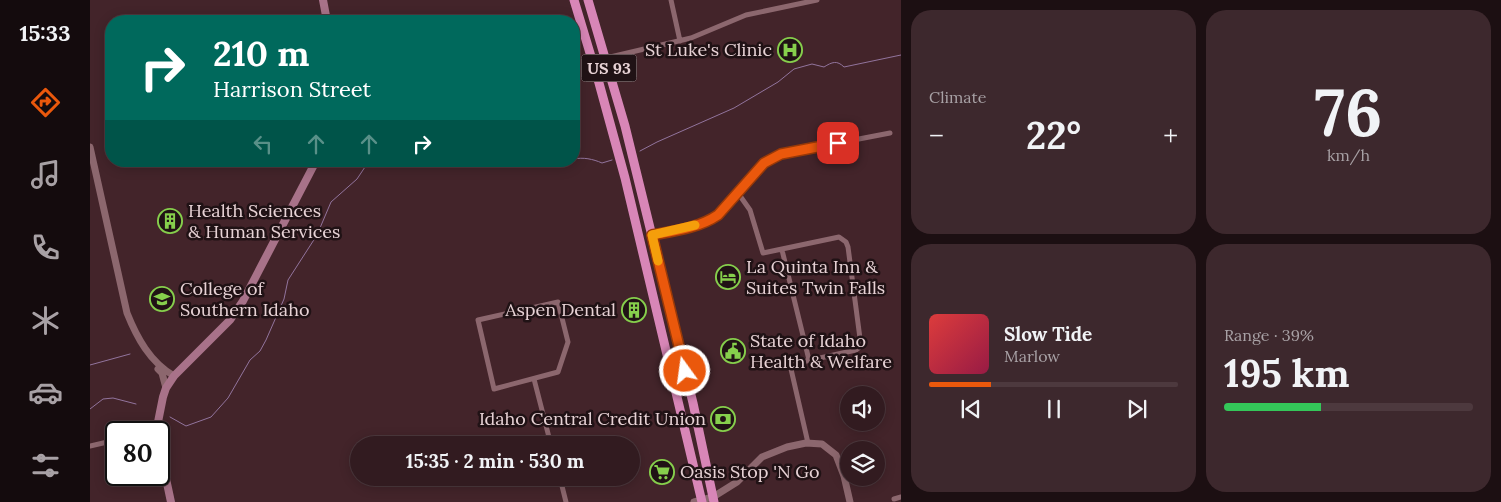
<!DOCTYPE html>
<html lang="en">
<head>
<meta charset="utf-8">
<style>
	:root { --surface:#321b20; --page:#3d282d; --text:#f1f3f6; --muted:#a8a1a5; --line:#4d393e; --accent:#ea580c }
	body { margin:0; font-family:Lora,serif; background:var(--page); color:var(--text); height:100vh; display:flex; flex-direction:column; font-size:19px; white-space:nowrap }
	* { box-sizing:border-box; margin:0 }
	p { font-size:16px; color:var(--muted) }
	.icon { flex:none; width:28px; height:28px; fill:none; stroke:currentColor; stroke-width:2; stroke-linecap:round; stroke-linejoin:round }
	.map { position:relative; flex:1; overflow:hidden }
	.side { display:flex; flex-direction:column; gap:10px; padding:10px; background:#1c0f12; width:600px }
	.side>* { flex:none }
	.banner { position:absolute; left:15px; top:15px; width:475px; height:152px; border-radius:20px; box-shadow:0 2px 12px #0003,0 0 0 1px var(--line); background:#00695c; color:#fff; overflow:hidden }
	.buttons { position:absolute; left:750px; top:386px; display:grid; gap:10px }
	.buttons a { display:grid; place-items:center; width:45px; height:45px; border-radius:50%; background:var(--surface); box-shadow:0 2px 12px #0003,0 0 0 1px var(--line); font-size:25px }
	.speed { position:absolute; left:15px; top:421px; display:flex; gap:10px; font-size:25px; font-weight:700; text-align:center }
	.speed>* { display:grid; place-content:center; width:65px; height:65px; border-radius:50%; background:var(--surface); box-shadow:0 2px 12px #0003,0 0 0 1px var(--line); line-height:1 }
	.speed .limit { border:2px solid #111; border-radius:8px; background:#fff; color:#111 }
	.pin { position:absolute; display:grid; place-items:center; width:42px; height:42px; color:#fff; margin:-21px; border-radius:10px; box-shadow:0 2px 8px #0006 }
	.me { position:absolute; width:55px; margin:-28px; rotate:346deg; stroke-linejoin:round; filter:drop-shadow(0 0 4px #0008) }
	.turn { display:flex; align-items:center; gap:18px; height:105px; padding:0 25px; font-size:22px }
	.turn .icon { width:65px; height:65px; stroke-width:2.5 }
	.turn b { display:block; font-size:35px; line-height:42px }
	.lanes { display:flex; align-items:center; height:48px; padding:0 25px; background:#0003; justify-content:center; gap:25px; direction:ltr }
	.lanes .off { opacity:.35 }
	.big { font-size:38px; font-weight:700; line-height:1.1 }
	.side .tile { flex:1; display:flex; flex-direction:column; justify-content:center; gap:8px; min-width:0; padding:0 18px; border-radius:20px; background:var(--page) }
	.side .dial { align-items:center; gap:0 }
	.dial b { font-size:65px; line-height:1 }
	.song { display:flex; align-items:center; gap:15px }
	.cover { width:60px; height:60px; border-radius:8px; background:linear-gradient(135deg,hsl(0 70% 55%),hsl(340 70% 35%)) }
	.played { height:5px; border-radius:2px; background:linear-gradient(90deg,var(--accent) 25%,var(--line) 25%) }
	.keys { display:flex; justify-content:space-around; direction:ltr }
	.heat { display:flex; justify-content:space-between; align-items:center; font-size:28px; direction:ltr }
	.charge { height:8px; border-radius:4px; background:linear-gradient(90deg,#34c759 39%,var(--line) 0) }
	.side .tiles { flex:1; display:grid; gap:10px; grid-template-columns:repeat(2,1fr) }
	.trip { position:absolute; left:260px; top:436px; width:290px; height:50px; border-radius:25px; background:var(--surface); box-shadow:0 2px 12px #0003,0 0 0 1px var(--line); font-weight:700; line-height:50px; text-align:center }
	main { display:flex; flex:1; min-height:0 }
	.tabs { display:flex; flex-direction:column; width:90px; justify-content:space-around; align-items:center; background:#140b0d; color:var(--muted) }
	.tabs .icon { width:35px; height:35px }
	.tabs .on { color:var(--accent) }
	.tabs b { font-size:22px; color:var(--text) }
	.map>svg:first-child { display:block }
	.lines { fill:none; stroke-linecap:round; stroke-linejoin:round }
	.stream { stroke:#92749d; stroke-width:1 }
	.minor { stroke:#8c676e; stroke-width:5 }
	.tertiary { stroke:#8c676e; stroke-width:7 }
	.secondary { stroke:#a87289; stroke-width:8 }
	.trunk { stroke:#d886b7; stroke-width:9 }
	.route-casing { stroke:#983908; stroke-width:12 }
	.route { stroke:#ea580c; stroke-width:9 }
	.slow { stroke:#f59e0b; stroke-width:9 }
	.labels { text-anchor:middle; stroke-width:5; stroke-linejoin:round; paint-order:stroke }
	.shield { fill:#201215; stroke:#ab989b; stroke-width:1 }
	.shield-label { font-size:16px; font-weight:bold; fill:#e7d2d5 }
	.poi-label { font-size:18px; fill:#e7d2d5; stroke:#201215; text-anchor:start }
</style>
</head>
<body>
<main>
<nav class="tabs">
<b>15:33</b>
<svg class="icon on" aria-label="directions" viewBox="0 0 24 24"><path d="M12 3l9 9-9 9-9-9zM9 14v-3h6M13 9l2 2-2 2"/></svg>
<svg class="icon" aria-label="music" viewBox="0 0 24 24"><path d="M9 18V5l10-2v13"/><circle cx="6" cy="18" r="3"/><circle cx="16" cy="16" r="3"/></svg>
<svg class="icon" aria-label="phone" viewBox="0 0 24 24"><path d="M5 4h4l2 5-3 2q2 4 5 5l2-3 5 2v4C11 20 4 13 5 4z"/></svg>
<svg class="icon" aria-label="climate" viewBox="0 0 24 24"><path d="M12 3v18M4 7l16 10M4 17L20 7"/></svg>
<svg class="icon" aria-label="car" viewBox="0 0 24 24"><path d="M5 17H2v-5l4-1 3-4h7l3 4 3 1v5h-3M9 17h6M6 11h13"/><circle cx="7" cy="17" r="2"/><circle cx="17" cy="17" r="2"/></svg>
<svg class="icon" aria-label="filters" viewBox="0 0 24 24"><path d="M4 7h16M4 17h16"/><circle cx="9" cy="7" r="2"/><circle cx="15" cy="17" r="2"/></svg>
</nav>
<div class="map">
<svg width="811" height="502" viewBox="0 0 811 502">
	<rect width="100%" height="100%" fill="#43242a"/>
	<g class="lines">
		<path class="stream" d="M550 151 567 142 644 108 688 82 704 69 722 64 734 67C742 62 747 60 754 67L811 55
			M484 159C493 157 503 159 512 163L522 160
			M441 161 446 165
			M454 167 473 161
			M0 365 40 354
			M0 409 13 399 23 398 46 404
			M80 417 96 426 121 417 138 398 160 360 170 351 176 340 194 299 198 280 227 235 241 202 267 179 279 161"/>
		<path class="minor" d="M581 0 590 41
			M516 58 601 38 656 15 727 0
			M648 193 660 210 673 253 749 237 756 242 758 247 771 346 766 350 703 364 701 369 718 443
			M562 235C584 230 609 228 627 215L674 163 691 154 800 133
			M692 250 719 360
			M468 302 478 342 468 372 404 389 388 320Z
			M444 379 461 445
			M0 446 26 440
			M470 478 476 502
			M804 499 811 497"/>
		<path class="tertiary" d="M0 147 37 313C47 338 60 362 84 376
			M68 369 72 373 76 388
			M604 502 623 497 647 482 672 457 697 447 716 443 732 444 746 455 754 476 760 502"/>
		<path class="secondary" d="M233 0 237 21
			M66 432 73 397 76 388 84 376 140 320 153 301 226 161
			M69 446 81 502"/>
		<path class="trunk" d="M484 0 509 83 535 178 612 502
			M498 0 535 126 603 403 624 502"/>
	</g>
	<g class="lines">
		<defs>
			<path id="route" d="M595 371 562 235C584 231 609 228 628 215L674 163 691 154 748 143"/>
		</defs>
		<use href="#route" class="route-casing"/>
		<use href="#route" class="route"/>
		<path class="slow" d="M568 261 562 235 605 225"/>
	</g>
	<defs>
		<symbol id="hospital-ring" viewBox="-11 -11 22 22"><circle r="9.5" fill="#201215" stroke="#86cf4c" stroke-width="1.5"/><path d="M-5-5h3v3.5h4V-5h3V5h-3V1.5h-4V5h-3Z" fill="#86cf4c"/></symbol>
		<symbol id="building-ring" viewBox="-11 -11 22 22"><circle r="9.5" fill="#201215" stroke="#86cf4c" stroke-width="1.5"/><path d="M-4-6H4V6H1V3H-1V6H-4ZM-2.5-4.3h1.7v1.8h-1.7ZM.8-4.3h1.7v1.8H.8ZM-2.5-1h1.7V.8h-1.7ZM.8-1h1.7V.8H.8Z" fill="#86cf4c"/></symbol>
		<symbol id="hotel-ring" viewBox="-11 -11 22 22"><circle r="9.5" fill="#201215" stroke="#86cf4c" stroke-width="1.5"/><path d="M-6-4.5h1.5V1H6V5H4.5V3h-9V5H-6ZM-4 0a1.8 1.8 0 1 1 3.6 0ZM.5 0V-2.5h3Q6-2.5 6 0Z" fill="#86cf4c"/></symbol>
		<symbol id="university-ring" viewBox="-11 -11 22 22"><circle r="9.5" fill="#201215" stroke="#86cf4c" stroke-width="1.5"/><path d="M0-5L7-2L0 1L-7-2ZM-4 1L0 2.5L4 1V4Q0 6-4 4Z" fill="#86cf4c"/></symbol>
		<symbol id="civic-ring" viewBox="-11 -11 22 22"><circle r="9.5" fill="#201215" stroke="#86cf4c" stroke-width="1.5"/><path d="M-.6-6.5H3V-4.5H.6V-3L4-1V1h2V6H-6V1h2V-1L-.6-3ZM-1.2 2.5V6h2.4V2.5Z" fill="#86cf4c"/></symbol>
		<symbol id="bank-ring" viewBox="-11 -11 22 22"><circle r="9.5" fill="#201215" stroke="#86cf4c" stroke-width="1.5"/><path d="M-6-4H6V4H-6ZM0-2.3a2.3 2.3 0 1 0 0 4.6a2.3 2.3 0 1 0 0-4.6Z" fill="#86cf4c"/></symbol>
		<symbol id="supermarket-ring" viewBox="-11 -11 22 22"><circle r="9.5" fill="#201215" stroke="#86cf4c" stroke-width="1.5"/><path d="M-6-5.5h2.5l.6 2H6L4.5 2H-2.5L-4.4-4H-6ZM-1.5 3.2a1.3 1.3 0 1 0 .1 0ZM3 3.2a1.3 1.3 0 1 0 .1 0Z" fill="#86cf4c"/></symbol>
	</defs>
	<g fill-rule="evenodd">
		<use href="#hospital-ring" x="686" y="36" width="28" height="28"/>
		<use href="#building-ring" x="66" y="207" width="28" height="28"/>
		<use href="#hotel-ring" x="624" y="263" width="28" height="28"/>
		<use href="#university-ring" x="58" y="285" width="28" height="28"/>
		<use href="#building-ring" x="530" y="296" width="28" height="28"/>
		<use href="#civic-ring" x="629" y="337" width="28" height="28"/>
		<use href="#bank-ring" x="619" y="405" width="28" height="28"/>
		<use href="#supermarket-ring" x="558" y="458" width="28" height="28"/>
	</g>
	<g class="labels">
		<rect class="shield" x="491.5" y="54.5" width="55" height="27" rx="4"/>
		<g class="shield-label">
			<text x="519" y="74">US 93</text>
		</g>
		<g class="poi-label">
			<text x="682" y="56" text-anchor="end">St Luke's Clinic</text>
			<text x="98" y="217">Health Sciences<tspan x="98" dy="21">&amp; Human Services</tspan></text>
			<text x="656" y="273">La Quinta Inn &amp;<tspan x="656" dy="21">Suites Twin Falls</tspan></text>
			<text x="90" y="295">College of<tspan x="90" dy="21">Southern Idaho</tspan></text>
			<text x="526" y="316" text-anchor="end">Aspen Dental</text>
			<text x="660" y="347">State of Idaho<tspan x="660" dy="21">Health &amp; Welfare</tspan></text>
			<text x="616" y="425" text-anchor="end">Idaho Central Credit Union</text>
			<text x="590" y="478">Oasis Stop 'N Go</text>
		</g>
	</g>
</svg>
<div class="buttons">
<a><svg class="icon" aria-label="sound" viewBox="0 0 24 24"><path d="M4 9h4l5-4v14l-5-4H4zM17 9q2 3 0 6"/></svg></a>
<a><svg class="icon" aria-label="layers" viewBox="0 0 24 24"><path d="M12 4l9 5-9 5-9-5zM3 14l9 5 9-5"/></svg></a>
</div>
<div class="speed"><div class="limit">80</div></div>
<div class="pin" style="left:748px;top:143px;background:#d93025"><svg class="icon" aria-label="arrive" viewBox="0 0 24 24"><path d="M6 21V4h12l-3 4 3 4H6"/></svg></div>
<svg class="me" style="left:595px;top:371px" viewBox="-20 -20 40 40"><circle r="17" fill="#ea580c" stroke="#fff" stroke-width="3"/><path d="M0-11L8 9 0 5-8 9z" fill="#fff"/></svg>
<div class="trip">15:35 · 2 min · 530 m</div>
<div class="banner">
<div class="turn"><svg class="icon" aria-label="right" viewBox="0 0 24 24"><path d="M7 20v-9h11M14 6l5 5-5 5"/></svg><div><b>210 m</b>Harrison Street</div></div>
<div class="lanes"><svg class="icon off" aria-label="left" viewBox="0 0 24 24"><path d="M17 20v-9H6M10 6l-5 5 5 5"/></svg><svg class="icon off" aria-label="ahead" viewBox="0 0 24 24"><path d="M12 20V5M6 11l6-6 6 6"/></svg><svg class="icon off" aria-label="ahead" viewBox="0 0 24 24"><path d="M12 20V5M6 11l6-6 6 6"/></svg><svg class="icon" aria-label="right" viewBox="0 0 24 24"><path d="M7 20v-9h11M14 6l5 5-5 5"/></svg></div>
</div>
</div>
<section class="side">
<div class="tiles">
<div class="tile"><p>Climate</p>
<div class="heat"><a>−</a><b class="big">22°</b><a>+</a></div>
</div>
<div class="tile dial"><b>76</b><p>km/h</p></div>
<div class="tile">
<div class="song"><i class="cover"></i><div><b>Slow Tide</b><p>Marlow</p></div></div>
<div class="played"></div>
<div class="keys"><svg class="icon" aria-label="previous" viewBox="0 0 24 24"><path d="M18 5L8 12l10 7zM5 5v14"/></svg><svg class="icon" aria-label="pause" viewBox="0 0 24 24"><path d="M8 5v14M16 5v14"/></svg><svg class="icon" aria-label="next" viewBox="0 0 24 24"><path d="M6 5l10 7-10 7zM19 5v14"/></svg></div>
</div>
<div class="tile"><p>Range · 39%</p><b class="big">195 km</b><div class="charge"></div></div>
</div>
</section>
</main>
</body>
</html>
